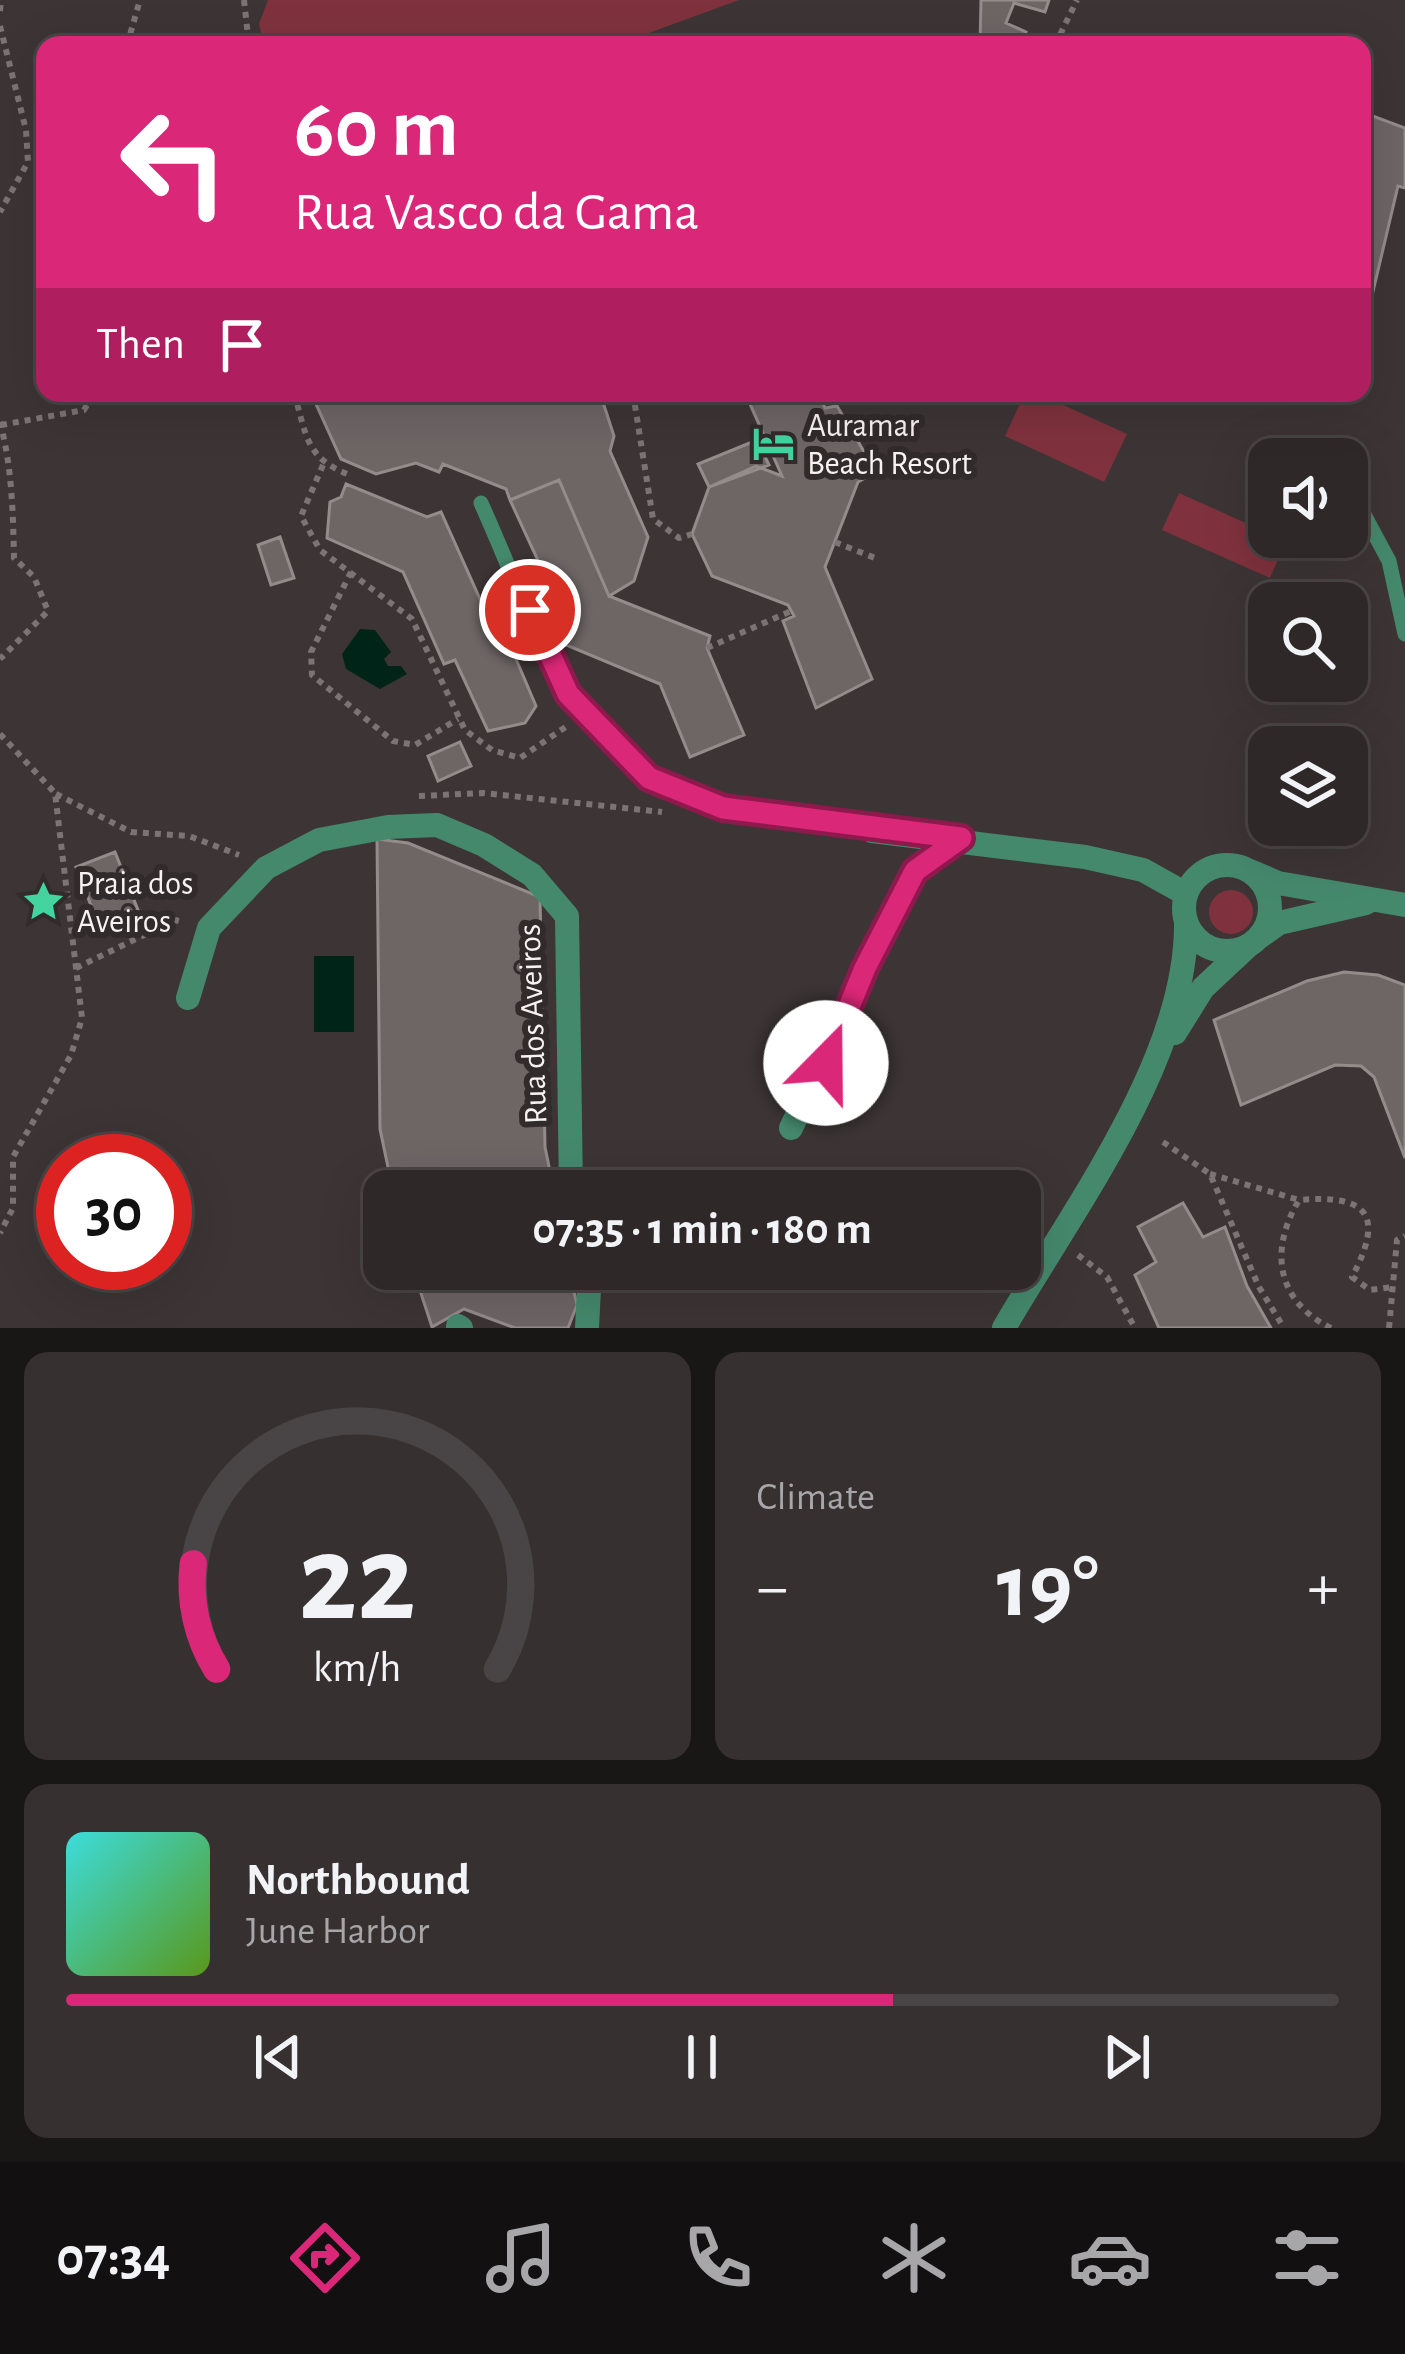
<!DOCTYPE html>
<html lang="en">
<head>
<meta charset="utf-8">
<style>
	:root { --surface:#2e2828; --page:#363030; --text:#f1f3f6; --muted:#a7a6a8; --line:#494445; --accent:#db2777 }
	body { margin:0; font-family:"Alegreya Sans",sans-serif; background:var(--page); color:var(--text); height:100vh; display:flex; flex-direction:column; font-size:45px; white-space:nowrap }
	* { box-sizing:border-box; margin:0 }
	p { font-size:39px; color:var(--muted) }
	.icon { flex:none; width:66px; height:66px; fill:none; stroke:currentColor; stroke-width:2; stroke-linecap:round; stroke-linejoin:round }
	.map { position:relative; height:1328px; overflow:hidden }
	.details { display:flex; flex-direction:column; gap:24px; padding:24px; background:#191616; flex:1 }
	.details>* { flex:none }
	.guide { position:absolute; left:36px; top:36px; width:1335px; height:366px; border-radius:24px; box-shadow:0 12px 48px #0002,0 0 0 3px var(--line); background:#db2777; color:#fff; overflow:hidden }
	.tools { position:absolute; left:1248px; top:438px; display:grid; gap:24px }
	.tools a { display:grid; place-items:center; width:120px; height:120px; border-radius:24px; background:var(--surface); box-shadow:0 12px 48px #0002,0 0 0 3px var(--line); font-size:60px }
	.speed { position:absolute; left:36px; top:1134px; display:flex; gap:24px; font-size:60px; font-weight:700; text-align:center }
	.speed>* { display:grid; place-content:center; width:156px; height:156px; border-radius:50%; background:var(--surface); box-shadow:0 12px 48px #0002,0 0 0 3px var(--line); line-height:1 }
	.speed .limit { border:18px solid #d22; background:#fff; color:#111 }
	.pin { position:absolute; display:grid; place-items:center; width:102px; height:102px; color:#fff; margin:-51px; border:6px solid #fff; border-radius:50%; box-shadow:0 3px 12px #0007 }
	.me { position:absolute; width:132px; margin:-66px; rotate:22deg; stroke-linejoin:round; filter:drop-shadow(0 0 9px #0008) }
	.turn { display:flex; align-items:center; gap:42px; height:252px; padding:0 60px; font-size:54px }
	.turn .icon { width:156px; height:156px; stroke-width:2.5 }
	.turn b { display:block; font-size:84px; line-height:102px }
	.then { display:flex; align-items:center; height:114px; padding:0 60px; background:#0003; gap:24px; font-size:45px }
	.big { font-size:90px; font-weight:700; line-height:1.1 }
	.details .card { flex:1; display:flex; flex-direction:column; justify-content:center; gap:18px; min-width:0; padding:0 42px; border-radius:24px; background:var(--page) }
	.details .dial { align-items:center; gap:0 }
	.dial svg { height:312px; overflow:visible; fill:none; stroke:var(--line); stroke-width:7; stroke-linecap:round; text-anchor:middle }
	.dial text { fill:var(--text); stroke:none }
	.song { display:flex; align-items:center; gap:36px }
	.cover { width:144px; height:144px; border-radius:18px; background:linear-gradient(135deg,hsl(180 70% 55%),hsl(90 70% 35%)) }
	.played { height:12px; border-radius:6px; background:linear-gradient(90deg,var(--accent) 65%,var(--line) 65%) }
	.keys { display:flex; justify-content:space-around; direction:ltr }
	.heat { display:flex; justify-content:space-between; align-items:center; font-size:66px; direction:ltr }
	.details .tiles { flex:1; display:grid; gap:24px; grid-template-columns:1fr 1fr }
	.card:last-child { grid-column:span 2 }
	.trip { position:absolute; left:363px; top:1170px; width:678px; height:120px; border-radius:24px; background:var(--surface); box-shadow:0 12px 48px #0002,0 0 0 3px var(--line); font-weight:700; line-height:120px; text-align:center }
	.tab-bar { display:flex; height:192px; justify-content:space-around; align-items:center; background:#121010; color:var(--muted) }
	.tab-bar .icon { width:84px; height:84px }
	.tab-bar .current { color:var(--accent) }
	.tab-bar b { font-size:54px; color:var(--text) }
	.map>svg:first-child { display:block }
	.green { fill:#7f323d }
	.water { fill:#002518 }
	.building { fill:#6e6565; stroke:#948b8b; stroke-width:3 }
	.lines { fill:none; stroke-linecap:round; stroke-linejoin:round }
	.path { stroke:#7b7474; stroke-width:6; stroke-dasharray:6 6; stroke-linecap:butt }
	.service { stroke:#45896d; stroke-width:15 }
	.minor { stroke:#45896d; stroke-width:24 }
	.route-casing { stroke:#8e194d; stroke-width:30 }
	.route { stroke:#db2777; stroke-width:21 }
	.labels { text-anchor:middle; stroke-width:12; stroke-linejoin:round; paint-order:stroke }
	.poi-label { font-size:33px; fill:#f8f3f3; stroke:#322b2b; text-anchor:start }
	.street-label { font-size:33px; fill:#f8f3f3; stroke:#322b2b }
</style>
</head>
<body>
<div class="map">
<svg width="1405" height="1328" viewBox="0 0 1405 1328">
	<rect width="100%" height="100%" fill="#3d3535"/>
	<path class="green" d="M268 0H739L616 45H264L259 24Z
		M1025 393H1037L1127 434 1104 482 1005 436Z
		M1179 493 1286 541 1270 578 1162 530Z
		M1209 912a22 22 0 1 1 44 0a22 22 0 1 1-44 0Z"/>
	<path class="water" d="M360 629 375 630 391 652 384 659 388 666H401L407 674 380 689 346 669 342 654Z
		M314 956H354V1032H314Z"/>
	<path class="building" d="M981 0H1049L1045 12 1014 3 1006 23 1026 32 1021 45H980Z
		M1362 112 1405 128V188L1398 186 1362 338Z
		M311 393H600L614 436 610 451 648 537 634 581 609 596 559 480 510 500 506 489 443 464 439 472 416 463 376 474 341 459Z
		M761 393H819L825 408 837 406 876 472 858 482 825 567 872 679 816 708 783 621 794 616 788 605 712 576 692 534 709 487 756 466 782 476 750 404Z
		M757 440 769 465 709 487 698 464Z
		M559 480 609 596 710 636 707 648 744 735 690 757 660 684 566 645 579 616 564 585 552 591 510 500Z
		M346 484 427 517 441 512 489 619 508 608 517 627 505 633 536 706 525 723 488 731 455 660 444 664 403 572 327 538 330 502 341 497Z
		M280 537 294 578 271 585 258 545Z
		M460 742 471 766 438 781 428 756Z
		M377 839 408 843 540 897 545 1147 554 1191H393L380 1129Z
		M115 852 138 910 99 926 76 867Z
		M1344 972 1378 975 1405 985V1158L1374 1077 1361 1066 1335 1065 1241 1105 1214 1020 1307 981Z
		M1183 1203 1203 1237 1225 1227 1247 1286 1271 1328H1159L1135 1275 1156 1262 1138 1227Z
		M413 1269H569L577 1305 568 1328H515L464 1309 432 1327Z"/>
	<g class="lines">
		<path class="path" d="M244 0 249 45
			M0 11 1 0
			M0 26 26 130 28 162 0 212
			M127 45 140 0
			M1055 45 1077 0
			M294 393C307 436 305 458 350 475
			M633 393 653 519 679 538 692 534
			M751 393 761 397
			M0 422C12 467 13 512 14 558L34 577 48 611 0 659
			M1 425 84 410 94 393
			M323 465 301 516 320 550 412 619 465 730 492 750 520 758 567 726
			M835 542 875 558
			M351 572 311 652 312 675 393 741 415 745 458 719
			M544 604 569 593
			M707 648 791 611
			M0 734 55 793 82 1018 71 1055 13 1157V1208L0 1233
			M56 794 131 832 189 836 239 855
			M419 796 483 793 662 812
			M76 968 175 920 183 922
			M1163 1142 1210 1174 1259 1287 1284 1328
			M1210 1174 1299 1200
			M1078 1255 1107 1277 1135 1328
			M1331 1328C1276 1301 1269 1250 1299 1200 1368 1194 1385 1215 1352 1277L1370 1290 1393 1287
			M1389 1328 1397 1240 1405 1236"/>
		<path class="service" d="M1326 443 1335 459
			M1347 483 1389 561 1405 634
			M481 503C526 602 575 760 689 798 747 818 812 821 872 831"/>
		<path class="minor" d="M872 831 1085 857 1143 870 1186 894
			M1184 908a43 43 0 1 1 86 0a43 43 0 1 1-86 0Z
			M1250 871 1278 883 1405 905
			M1258 938 1279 923 1366 903
			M188 998 209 928 266 868 319 840 388 827 437 825 484 845 532 875 567 916 571 1191
			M1175 1033 1203 988 1248 946
			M791 1128 915 870 961 839
			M458 1326 461 1328
			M587 1328 590 1269
			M1004 1328C1072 1210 1188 1059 1186 921"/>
	</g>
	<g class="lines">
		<defs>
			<path id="route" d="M530 610 568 694 649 778 723 808 961 838 915 871 865 968 826 1063"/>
		</defs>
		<use href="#route" class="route-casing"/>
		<use href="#route" class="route"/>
	</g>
	<defs>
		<symbol id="hotel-bare" viewBox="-9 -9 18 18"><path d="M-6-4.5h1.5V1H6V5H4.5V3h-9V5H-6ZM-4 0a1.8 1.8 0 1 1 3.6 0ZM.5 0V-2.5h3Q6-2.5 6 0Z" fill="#43d4a0" stroke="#322b2b" stroke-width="2.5" paint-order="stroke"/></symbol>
		<symbol id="sight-bare" viewBox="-9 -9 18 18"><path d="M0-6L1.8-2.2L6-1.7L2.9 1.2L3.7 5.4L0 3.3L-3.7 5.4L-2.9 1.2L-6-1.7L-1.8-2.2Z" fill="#43d4a0" stroke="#322b2b" stroke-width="2.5" paint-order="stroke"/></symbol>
	</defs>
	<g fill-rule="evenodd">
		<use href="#hotel-bare" x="744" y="414" width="59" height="59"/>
		<use href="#sight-bare" x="14" y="872" width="59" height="59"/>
	</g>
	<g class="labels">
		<g class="poi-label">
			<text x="807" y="436">Auramar<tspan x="807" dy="38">Beach Resort</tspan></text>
			<text x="77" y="894">Praia dos<tspan x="77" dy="38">Aveiros</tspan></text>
		</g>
		<g class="street-label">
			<text transform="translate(531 1024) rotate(-92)" y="12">Rua dos Aveiros</text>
		</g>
	</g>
</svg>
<div class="tools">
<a><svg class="icon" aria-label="sound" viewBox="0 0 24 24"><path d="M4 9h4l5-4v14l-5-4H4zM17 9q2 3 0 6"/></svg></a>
<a><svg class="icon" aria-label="search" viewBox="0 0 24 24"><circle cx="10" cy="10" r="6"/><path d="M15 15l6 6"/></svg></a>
<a><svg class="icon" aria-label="layers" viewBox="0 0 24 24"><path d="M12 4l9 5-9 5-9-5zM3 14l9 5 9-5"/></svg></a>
</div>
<div class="speed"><div class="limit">30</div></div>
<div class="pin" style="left:530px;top:610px;background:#d93025"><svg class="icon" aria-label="arrive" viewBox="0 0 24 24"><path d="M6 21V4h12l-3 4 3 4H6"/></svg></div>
<svg class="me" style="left:826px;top:1063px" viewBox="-20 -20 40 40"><circle r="19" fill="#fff"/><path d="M0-13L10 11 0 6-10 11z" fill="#db2777"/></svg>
<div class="trip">07:35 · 1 min · 180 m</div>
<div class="guide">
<div class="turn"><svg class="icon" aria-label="left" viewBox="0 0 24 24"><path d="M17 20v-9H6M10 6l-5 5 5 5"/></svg><div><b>60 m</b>Rua Vasco da Gama</div></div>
<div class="then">Then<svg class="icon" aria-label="arrive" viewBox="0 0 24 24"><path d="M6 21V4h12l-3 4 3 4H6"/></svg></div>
</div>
</div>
<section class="details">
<div class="tiles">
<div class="card dial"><svg viewBox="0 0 100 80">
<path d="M14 69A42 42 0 1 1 86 69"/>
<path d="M14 69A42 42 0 0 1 8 42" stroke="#db2777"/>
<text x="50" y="56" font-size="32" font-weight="700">22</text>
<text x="50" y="72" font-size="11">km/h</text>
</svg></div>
<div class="card"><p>Climate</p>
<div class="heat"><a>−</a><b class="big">19°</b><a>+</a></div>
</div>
<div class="card">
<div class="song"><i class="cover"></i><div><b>Northbound</b><p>June Harbor</p></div></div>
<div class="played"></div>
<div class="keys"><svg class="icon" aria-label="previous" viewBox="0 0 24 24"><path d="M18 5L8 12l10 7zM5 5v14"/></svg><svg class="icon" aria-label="pause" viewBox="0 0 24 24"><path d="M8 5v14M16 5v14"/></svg><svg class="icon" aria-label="next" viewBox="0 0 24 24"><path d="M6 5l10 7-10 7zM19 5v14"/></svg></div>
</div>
</div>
</section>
<nav class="tab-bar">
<b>07:34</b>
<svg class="icon current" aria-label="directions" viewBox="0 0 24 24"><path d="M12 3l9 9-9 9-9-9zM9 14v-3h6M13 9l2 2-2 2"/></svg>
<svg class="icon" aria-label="music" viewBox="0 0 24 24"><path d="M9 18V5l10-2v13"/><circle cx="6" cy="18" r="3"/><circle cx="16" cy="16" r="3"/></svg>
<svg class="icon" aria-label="phone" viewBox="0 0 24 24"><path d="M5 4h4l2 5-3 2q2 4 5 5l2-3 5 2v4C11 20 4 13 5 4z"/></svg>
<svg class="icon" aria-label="climate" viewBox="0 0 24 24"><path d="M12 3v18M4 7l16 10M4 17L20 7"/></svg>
<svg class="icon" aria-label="car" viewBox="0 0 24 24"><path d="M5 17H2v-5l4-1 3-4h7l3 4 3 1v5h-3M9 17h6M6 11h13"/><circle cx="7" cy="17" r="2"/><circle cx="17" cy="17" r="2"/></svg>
<svg class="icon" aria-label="filters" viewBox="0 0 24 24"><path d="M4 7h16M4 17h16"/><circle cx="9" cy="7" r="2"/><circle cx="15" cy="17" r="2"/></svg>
</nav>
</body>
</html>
